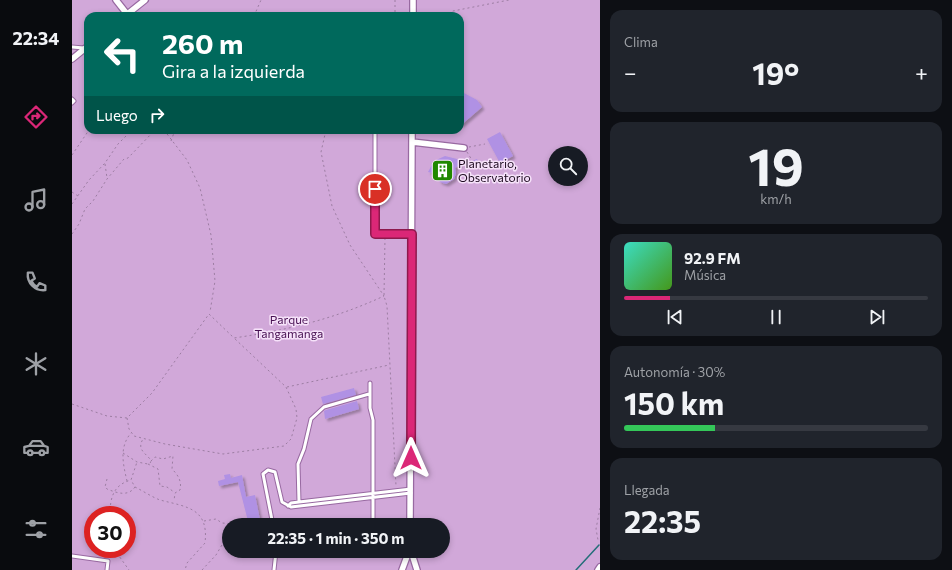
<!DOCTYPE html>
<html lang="es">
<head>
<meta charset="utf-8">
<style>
	:root { --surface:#171b24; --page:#20242c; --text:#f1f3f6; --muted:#9ea1a6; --line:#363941; --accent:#db2777 }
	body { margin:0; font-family:Commissioner,sans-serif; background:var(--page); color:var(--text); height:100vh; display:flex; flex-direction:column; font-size:15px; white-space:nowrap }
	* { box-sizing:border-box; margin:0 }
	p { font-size:13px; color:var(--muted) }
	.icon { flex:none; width:22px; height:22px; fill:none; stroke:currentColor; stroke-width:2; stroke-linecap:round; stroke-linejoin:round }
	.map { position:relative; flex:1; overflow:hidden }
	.sheet { display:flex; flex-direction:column; gap:10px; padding:10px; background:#0d0f14; width:352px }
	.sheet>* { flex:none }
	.guide { position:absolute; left:12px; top:12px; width:380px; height:122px; border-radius:12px; box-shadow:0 2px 6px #0003; background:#00695c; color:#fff; overflow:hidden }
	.tools { position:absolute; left:476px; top:146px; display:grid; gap:8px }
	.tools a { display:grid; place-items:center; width:40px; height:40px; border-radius:50%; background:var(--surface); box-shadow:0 2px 6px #0003; font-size:20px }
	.speed { position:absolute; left:12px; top:506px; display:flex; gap:8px; font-size:20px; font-weight:700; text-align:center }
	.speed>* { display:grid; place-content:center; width:52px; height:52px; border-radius:50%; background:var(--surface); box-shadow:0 2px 6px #0003; line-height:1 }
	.speed .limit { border:6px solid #d22; background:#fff; color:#111 }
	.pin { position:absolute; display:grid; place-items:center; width:34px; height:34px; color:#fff; margin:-17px; border:2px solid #fff; border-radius:50%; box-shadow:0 1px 4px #0007 }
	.me { position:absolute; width:44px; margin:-22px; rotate:0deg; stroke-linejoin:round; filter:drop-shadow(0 0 3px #0008) }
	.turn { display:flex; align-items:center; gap:14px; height:84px; padding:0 12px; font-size:18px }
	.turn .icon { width:52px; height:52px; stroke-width:2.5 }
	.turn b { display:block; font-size:28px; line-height:34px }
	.then { display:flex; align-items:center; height:38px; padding:0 12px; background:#0003; gap:8px; font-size:15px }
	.big { font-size:30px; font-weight:700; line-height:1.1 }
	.sheet .widget { flex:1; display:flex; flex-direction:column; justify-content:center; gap:6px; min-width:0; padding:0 14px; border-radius:12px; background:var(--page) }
	.sheet .dial { align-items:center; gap:0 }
	.dial b { font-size:52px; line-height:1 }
	.song { display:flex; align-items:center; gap:12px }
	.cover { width:48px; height:48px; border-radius:6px; background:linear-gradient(135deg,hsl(170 70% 55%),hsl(100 70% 35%)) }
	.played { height:4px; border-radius:2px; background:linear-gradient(90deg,var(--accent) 15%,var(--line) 15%) }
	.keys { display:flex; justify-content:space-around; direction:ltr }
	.heat { display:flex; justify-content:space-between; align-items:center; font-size:22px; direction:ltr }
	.charge { height:6px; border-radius:3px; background:linear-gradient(90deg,#34c759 30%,var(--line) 0) }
	.trip { position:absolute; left:150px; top:518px; width:228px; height:40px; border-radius:20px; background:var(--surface); box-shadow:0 2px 6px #0003; font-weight:700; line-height:40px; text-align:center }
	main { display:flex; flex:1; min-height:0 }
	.menu { display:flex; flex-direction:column; width:72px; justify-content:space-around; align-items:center; background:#090b0e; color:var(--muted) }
	.menu .icon { width:28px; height:28px }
	.menu .current { color:var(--accent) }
	.menu b { font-size:18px; color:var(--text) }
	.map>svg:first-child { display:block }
	.green { fill:#d1a8d9; fill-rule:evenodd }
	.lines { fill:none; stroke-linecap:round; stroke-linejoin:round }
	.stream { stroke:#246e79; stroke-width:1.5 }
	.building { fill:#b091e4; filter:url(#shadow) }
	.lane-casing { stroke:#9869a1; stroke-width:5 }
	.street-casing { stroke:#9869a1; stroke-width:8 }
	.path { stroke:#9c7da2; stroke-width:1; stroke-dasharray:2 3; stroke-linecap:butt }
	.lane { stroke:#fff; stroke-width:3 }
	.street { stroke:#fff; stroke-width:5.5 }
	.route-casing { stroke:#8e194d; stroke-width:10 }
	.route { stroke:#db2777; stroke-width:7 }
	.labels { text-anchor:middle; stroke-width:3; stroke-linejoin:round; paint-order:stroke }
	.poi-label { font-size:12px; fill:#1b091e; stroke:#f6e2fa; text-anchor:start }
	.park-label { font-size:12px; fill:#471052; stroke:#f6e2fa }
</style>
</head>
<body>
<main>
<nav class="menu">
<b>22:34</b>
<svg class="icon current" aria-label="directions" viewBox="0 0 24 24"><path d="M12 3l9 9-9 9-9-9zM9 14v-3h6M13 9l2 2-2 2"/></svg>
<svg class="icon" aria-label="music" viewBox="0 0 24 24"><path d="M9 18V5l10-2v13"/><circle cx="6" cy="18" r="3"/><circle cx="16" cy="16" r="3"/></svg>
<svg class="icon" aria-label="phone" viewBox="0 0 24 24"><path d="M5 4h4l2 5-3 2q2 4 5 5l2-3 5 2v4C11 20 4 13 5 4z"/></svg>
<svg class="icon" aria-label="climate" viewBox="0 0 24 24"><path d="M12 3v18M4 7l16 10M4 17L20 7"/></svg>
<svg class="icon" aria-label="car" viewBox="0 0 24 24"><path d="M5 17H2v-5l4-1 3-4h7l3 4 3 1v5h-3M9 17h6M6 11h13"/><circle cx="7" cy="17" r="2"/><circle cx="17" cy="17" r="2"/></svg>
<svg class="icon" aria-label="filters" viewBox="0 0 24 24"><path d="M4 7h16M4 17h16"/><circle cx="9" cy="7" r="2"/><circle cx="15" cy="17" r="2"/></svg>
</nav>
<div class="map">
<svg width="528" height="570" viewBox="0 0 528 570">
	<defs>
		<filter id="shadow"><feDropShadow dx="2.5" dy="2.5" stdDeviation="1" flood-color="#0004"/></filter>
	</defs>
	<rect width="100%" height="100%" fill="#f5ccfd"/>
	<path class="green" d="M0 0H528V570H0ZM16 16H388V130H16ZM483 153H509V179H483ZM21 515H55V549H21ZM157 525H371V551H157Z"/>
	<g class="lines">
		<path class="stream" d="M504 570 527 545"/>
	</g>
	<path class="building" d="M388 91 405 100 410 107 388 126Z
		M428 132 441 156 428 163 415 139Z
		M373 156 385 159 389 164 383 168 384 173 382 179 374 184 368 182 364 174 356 172 362 161Z
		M405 159 408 165 403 166 397 162Z
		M282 388 284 395 251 404 249 397Z
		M285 401 287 409 253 419 252 411 254 410Z
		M158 474 159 478 170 475 174 497 183 495 189 525H177L166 482 147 486 146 481 153 479 152 475Z"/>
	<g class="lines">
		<defs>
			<path id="lane" d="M0 47 12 48
				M0 99 2 101 0 103
				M303 130V234H340
				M298 383V408L301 420V525
				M227 502 226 464 232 449 239 419 252 407 297 394
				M216 506 219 503 227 502 339 489
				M201 525 191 474 196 470 203 472 210 502 219 507 339 493
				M0 556 36 561 35 570
				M202 570 204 551"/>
			<path id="street" d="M44 0 55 14
				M53 16 73 0
				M341 16V0
				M0 59 16 46
				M340 142 392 148
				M338 525 340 130
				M339 551 345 570
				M330 570 337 551
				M526 570 528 567"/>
		</defs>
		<use href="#lane" class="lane-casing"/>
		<use href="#street" class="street-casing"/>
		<path class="path" d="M323 0V16
			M182 16 189 0
			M372 16 381 11 437 0
			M92 130 115 160 128 188 139 235 143 281 138 312
			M99 141 103 130
			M397 147 413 144
			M395 152 400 160
			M0 155 17 130
			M33 164 35 178
			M0 192 6 196
			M0 204 17 180 33 163 46 144 60 130
			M0 234 7 224 13 209 21 201 35 179 52 159 56 158 83 130
			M313 238 312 296 315 306 324 486
			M215 387 317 365
			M0 404 35 416 55 418 80 393 137 314 162 338C216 330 262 319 312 296L278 245 260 206 249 152 254 130
			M55 418 57 429 62 436 93 444 151 454 212 446 219 439 225 418 224 409 214 387 162 338
			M51 453 65 462 76 464 79 462 78 459C72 452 65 449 71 439
			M79 461 83 457 91 459 101 456 100 469C106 475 110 481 108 490L103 493 102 501
			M76 464 86 469 88 486 95 487 102 492
			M35 479 33 487 35 489C45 493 56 497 63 487L59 480
			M55 481C51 464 47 447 59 433
			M63 487C71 491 80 497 88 500 115 507 137 508 133 543L115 563 113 570
			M528 508 524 529 526 540H528
			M38 515C38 498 41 485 59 480L65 462
			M132 521 144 519 150 523 162 524
			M162 524 167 521
			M42 549 57 570
			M39 557 42 551
			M130 570 144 555 157 533"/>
		<use href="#lane" class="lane"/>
		<use href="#street" class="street"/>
	</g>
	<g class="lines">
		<defs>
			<path id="route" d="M303 189V234H340L339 458"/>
		</defs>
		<use href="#route" class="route-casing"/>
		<use href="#route" class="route"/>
	</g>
	<defs>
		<symbol id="building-square" viewBox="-11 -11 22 22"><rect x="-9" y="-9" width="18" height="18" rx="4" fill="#208800" stroke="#f6e2fa"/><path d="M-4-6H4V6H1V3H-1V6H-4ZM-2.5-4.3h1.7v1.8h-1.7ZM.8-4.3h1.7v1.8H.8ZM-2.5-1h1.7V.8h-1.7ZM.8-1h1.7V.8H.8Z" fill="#fff"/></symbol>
	</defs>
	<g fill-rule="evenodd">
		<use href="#building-square" x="358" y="158" width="25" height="25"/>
	</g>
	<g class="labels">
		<g class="poi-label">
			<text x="386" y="168">Planetario,<tspan x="386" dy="14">Observatorio</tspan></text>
		</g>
		<g class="park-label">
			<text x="217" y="324">Parque<tspan x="217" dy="14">Tangamanga</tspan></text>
		</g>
	</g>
</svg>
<div class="tools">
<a><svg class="icon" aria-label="search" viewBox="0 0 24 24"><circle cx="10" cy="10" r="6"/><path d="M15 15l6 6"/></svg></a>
</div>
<div class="speed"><div class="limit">30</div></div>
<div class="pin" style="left:303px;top:189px;background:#d93025"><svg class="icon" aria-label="arrive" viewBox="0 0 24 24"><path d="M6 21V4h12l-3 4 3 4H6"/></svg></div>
<svg class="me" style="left:339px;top:458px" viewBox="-20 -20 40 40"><path d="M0-17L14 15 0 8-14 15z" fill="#db2777" stroke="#fff" stroke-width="4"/></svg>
<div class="trip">22:35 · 1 min · 350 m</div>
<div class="guide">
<div class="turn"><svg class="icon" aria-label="left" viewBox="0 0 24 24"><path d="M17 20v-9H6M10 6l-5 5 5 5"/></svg><div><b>260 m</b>Gira a la izquierda</div></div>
<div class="then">Luego<svg class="icon" aria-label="right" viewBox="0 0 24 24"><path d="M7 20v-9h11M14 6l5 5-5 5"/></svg></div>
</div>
</div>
<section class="sheet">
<div class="widget"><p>Clima</p>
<div class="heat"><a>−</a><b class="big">19°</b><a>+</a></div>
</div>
<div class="widget dial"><b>19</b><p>km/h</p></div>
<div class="widget">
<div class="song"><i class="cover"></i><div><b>92.9 FM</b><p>Música</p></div></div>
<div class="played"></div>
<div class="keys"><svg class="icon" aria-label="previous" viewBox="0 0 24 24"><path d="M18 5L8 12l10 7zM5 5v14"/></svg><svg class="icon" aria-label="pause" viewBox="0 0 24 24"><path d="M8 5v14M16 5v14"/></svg><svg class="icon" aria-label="next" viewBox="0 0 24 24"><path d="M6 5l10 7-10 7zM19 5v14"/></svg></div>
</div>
<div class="widget"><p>Autonomía · 30%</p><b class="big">150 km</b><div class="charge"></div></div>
<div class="widget"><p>Llegada</p><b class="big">22:35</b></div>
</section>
</main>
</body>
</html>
